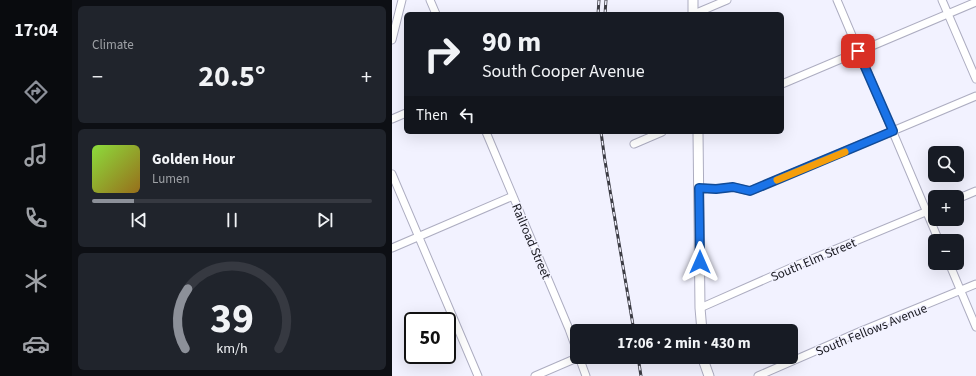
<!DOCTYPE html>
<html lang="en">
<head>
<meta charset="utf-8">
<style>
	:root { --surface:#171b24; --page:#20242c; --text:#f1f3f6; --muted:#9ea1a6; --line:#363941; --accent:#8c9099 }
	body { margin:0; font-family:"Source Sans 3",sans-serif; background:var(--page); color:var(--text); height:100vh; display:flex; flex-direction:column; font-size:15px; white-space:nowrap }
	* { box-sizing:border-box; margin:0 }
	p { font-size:13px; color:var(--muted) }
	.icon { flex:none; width:22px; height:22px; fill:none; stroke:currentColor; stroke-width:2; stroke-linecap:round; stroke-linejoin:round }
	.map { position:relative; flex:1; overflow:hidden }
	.panel { display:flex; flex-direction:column; gap:6px; padding:6px; background:#0d0f14; width:320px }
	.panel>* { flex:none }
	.hud { position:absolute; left:12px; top:12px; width:380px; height:122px; border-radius:6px; box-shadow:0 4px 16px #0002; background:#171b24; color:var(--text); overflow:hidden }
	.tools { position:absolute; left:536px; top:146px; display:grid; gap:8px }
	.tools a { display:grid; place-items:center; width:36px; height:36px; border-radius:6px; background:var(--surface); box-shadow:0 4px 16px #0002; font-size:20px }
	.speed { position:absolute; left:12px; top:312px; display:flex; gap:8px; font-size:20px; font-weight:700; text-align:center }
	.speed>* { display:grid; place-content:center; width:52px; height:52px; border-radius:50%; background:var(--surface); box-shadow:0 4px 16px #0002; line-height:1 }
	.speed .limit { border:2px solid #111; border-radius:6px; background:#fff; color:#111 }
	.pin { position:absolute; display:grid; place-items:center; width:34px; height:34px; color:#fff; margin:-17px; border-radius:8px; box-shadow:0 2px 6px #0006 }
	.me { position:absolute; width:44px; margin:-22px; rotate:0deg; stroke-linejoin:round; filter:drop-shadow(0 0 3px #0008) }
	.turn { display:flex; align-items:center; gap:14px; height:84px; padding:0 12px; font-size:18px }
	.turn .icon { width:52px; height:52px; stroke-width:2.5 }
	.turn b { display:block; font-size:28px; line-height:34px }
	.then { display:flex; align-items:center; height:38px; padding:0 12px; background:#0003; gap:8px; font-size:15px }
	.big { font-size:30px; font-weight:700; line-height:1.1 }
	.panel .card { flex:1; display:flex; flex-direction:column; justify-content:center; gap:6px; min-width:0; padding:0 14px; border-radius:6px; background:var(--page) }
	.panel .dial { align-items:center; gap:0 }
	.dial svg { height:104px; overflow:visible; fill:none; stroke:var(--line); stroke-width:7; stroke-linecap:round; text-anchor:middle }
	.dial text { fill:var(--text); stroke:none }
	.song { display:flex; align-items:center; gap:12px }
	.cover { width:48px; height:48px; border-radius:6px; background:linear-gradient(135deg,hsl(90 70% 55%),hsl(40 70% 35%)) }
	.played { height:4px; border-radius:2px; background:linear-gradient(90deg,var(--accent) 15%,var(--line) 15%) }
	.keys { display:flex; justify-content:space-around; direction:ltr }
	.heat { display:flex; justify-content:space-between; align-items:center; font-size:22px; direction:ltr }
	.trip { position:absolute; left:178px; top:324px; width:228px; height:40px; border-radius:6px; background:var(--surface); box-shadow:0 4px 16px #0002; font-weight:700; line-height:40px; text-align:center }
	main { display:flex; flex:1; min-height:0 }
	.tab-bar { display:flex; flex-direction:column; width:72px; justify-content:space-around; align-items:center; background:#090b0e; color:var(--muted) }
	.tab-bar .icon { width:28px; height:28px }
	.tab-bar .current { color:var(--accent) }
	.tab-bar b { font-size:18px; color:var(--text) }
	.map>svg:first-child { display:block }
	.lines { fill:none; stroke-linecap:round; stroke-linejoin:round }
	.minor-casing { stroke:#adadc1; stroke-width:9 }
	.secondary-casing { stroke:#adadc1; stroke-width:11 }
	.minor { stroke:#fff; stroke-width:7 }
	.secondary { stroke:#fff; stroke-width:9 }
	.rail-casing { stroke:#3c3c44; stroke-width:3 }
	.rail { stroke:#f2f2ff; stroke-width:1.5; stroke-dasharray:4.5; stroke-linecap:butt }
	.route-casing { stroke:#114b97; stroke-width:10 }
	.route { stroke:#1a73e8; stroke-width:7 }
	.slow { stroke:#f59e0b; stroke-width:7 }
	.labels { text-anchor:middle; stroke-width:3; stroke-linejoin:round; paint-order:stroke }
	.street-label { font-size:13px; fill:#17171e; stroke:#f2f2ff }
</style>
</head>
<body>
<main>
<nav class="tab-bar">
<b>17:04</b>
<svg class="icon current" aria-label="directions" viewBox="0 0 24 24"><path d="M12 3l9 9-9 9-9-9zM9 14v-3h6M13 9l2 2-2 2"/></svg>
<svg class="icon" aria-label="music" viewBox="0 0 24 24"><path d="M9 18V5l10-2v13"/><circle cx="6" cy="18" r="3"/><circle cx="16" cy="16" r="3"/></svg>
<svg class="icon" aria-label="phone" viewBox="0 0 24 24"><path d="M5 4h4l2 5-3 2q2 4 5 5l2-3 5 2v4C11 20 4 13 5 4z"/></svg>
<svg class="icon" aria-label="climate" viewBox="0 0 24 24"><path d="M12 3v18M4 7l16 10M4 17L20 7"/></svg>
<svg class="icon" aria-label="car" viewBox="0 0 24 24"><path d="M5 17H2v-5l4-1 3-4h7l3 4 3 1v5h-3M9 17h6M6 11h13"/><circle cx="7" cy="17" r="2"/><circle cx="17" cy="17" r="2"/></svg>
</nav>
<section class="panel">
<div class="card"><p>Climate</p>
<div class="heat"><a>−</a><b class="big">20.5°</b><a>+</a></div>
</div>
<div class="card">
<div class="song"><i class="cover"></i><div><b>Golden Hour</b><p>Lumen</p></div></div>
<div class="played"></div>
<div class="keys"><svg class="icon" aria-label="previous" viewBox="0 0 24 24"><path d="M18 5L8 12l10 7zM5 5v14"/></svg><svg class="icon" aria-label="pause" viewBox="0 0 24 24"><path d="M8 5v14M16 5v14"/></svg><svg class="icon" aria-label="next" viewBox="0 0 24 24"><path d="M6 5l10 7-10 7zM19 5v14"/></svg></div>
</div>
<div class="card dial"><svg viewBox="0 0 100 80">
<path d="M14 69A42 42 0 1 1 86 69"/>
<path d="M14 69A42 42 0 0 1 16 23" stroke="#8c9099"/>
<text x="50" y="56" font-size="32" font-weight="700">39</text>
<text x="50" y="72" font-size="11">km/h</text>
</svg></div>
</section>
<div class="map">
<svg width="584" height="376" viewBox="0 0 584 376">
	<rect width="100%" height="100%" fill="#f2f2ff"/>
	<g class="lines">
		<defs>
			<path id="minor" d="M38 0 44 14
				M445 0 547 241
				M550 0 584 79
				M302 14 335 0
				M0 40 10 0
				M390 84 584 2
				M0 119 14 113
				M94 132 177 329 185 351
				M242 144 270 132
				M0 174 86 376
				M307 188 324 189 341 187 358 191 584 96
				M565 199 584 191
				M0 248 121 196
				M557 263 584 327
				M308 308 403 266 543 208
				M187 357 194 376
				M143 376 187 357
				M366 376 467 332 584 284"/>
			<path id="secondary" d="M301 0V14
				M306 132 308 308 310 331
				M312 357V362L317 376"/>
		</defs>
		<use href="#minor" class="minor-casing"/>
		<use href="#secondary" class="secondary-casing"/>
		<use href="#minor" class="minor"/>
		<use href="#secondary" class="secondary"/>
		<defs>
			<path id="rail" d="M206 14 207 0
				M213 14 214 0
				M209 132 213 161 242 331
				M246 357 249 376"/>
		</defs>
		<use href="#rail" class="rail-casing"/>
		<use href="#rail" class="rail"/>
	</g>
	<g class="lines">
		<defs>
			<path id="route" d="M308 262 307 188 324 189 341 187 358 191 501 131 466 51"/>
		</defs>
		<use href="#route" class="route-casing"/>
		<use href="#route" class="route"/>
		<path class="slow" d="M385 180 453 152"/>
	</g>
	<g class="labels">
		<g class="street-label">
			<text transform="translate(140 241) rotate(67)" y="5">Railroad Street</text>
			<text transform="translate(421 259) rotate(-23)" y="5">South Elm Street</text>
			<text transform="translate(479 329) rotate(-22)" y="5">South Fellows Avenue</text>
		</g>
	</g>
</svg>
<div class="tools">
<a><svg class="icon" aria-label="search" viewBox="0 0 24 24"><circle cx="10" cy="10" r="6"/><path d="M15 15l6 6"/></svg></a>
<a>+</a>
<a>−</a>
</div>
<div class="speed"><div class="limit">50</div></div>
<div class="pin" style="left:466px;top:51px;background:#d93025"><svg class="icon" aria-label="arrive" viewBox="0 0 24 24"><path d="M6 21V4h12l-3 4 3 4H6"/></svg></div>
<svg class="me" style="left:308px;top:262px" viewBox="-20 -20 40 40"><path d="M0-17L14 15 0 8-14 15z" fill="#1a73e8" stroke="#fff" stroke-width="4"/></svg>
<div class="trip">17:06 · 2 min · 430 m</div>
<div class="hud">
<div class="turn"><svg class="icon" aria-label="right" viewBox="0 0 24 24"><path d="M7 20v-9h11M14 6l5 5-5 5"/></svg><div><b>90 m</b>South Cooper Avenue</div></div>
<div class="then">Then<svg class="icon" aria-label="left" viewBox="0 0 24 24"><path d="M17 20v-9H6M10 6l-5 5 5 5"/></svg></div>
</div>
</div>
</main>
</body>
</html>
